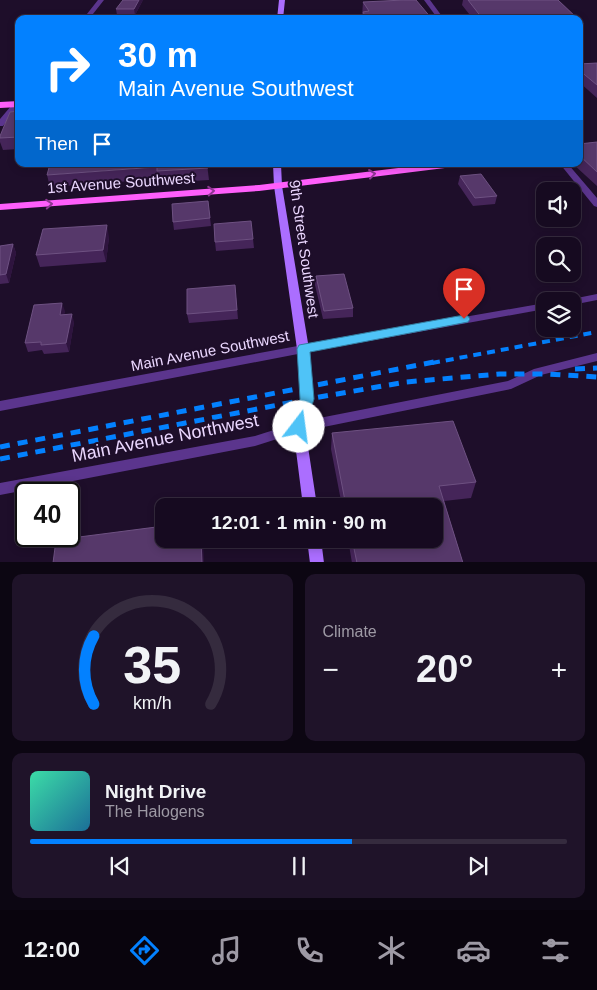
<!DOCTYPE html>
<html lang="en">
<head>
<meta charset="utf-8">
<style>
	:root { --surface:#160a20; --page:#1f1329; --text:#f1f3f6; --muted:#9e9aa5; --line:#352b3e; --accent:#0381ff }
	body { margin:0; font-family:Helvetica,sans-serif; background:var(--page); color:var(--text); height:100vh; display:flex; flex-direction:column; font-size:19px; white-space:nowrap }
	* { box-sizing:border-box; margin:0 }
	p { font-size:16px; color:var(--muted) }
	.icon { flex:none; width:28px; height:28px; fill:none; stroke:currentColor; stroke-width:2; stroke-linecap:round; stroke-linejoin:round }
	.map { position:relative; height:562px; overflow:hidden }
	.panel { display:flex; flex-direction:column; gap:12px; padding:12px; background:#0c0612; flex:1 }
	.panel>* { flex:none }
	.banner { position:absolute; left:15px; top:15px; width:568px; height:152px; border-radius:10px; box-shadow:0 2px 8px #0003,0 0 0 1px var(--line); background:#0381ff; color:#fff; overflow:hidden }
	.fabs { position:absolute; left:536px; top:182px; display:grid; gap:10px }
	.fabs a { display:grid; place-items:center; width:45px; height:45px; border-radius:10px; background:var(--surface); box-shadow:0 2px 8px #0003,0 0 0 1px var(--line); font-size:25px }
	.speed { position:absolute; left:15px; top:482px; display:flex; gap:10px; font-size:25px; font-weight:700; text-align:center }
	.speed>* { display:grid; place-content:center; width:65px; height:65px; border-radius:50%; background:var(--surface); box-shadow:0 2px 8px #0003,0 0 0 1px var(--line); line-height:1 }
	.speed .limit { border:2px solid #111; border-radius:8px; background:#fff; color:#111 }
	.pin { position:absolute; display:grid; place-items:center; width:42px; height:42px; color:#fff; margin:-51px -21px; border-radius:50% 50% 50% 0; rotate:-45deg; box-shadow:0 0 5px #0007 }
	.pin .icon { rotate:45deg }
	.me { position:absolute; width:55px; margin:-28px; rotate:15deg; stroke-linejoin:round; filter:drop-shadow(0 0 4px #0008) }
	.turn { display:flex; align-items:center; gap:18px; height:105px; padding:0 20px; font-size:22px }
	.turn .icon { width:65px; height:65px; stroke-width:2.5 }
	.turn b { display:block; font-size:35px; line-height:42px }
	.then { display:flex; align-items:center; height:48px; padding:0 20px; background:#0003; gap:10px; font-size:19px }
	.big { font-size:38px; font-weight:800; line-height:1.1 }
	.panel .tile { flex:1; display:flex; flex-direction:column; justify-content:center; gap:8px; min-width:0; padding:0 18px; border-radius:10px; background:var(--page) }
	.panel .dial { align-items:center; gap:0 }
	.dial svg { height:130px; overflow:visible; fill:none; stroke:var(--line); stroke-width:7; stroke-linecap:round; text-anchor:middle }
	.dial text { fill:var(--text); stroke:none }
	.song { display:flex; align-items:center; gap:15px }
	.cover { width:60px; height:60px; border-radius:8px; background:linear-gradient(135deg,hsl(160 70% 55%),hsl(200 70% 35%)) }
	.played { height:5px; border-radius:2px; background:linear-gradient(90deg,var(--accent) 60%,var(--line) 60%) }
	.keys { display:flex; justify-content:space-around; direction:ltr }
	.heat { display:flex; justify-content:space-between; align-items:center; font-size:28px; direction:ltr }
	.panel .tiles { flex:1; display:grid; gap:12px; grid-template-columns:1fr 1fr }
	.tile:last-child { grid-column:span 2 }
	.trip { position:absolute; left:155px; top:498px; width:288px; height:50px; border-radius:10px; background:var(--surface); box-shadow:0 2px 8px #0003,0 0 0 1px var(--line); font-weight:800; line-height:50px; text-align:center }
	.tabs { display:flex; height:80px; justify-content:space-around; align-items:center; background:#09040d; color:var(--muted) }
	.tabs .icon { width:35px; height:35px }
	.tabs .current { color:var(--accent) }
	.tabs b { font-size:22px; color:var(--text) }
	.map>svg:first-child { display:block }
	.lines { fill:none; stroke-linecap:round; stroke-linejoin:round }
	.street { fill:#5b358d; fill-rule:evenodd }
	.secondary { fill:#ab6eff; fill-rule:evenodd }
	.primary { fill:#ff5efb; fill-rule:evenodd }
	.rail-far1 { stroke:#0381ff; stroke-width:4; stroke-dasharray:8 6; stroke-linecap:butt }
	.rail { stroke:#0381ff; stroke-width:5; stroke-dasharray:10 8; stroke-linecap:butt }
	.wall { fill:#452559 }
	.shaded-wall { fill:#2e143e }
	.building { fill:#56386a; stroke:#6e5182 }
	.oneway { stroke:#8e3692 }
	.route { fill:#4fc3f7; stroke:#337fa1 }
	.labels { text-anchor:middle; stroke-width:4; stroke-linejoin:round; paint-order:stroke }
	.street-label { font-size:15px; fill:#ebd7ff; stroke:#1e0e2a }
	.near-street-label { font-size:18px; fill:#ebd7ff; stroke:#1e0e2a }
</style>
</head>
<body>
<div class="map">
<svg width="597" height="563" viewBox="0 0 597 563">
	<rect width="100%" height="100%" fill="#1e0e2a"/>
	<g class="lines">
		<path class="street" d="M98 0H104L89 19H83Z
			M424 0H430L444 19H438Z
			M19 98V105L3 126H0V119L17 99Z
			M560 164H568L597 198V207L594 206Z
			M597 294V300L572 305V301H567L572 299Z
			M545 303V309L303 353 0 411V401L303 345Z
			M597 353V361L541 375 511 389 299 432 255 446 0 495V483L255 436 299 422 508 381 534 369Z"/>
		<path class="secondary" d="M279 0H285L283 19H277Z
			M273 164H281L282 186 309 349 313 386V399L305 427 317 506H303L293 427 301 399V386L297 349 274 186Z
			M307 539H321L324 563H310Z"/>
		<path class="primary" d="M19 101V107L0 108V102Z
			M431 164H458L453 167 259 191 0 210V204L259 185Z"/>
		<path class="rail-far1" d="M432 363 597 332"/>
		<path class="rail" d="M575 369 597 368
			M0 447 439 361
			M0 459 314 398 406 382 500 374H548L597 377"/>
	</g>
	<path class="wall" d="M143 0 135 15H117L116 9Z
		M463 0H558L578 19H473L462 5Z
		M363 2 432 19H357L358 17 362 16Z
		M579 19 584 24 581 35H579Z
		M597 63V98L579 82V64Z
		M19 111V149L3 150 0 142V136Z
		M597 142V186L573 164H579V144Z
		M207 164 209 180 159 183 158 179 50 187 47 175Z
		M460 176 497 196 495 204 473 206 458 184Z
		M208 201 211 226 174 230 173 222Z
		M109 237 106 262 40 267 36 255Z
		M253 239 254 248 216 251 215 242Z
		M13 244 16 253 9 283 0 284V246Z
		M316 276 353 308V317L323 319 315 285Z
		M235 285 238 319 189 323 187 314Z
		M65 311 64 314 74 322 69 352 44 354 42 350 28 352 25 343Z
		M332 433 476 482 471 498 444 501 463 563H352L348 539H434V506H342L331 449Z"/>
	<path class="shaded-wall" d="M139 0H143L135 15 134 9Z
		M107 225 109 237 106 262 103 250Z
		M13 244 16 253 9 283 6 274Z
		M62 303 65 311 62 323 60 315Z
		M72 314 74 322 69 352 66 343Z
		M201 539H203L204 563H202Z"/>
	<path class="building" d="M123 0H139L134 9H116Z
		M404 0H416L432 19H359L358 17 365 16 363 12 369 11 363 2Z
		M468 0H558L578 19H503L502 17 482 18Z
		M579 19 584 24H579Z
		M597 63V85L579 70V64Z
		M19 111V137L0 138V136L10 112Z
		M597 142V172L579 155V144Z
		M50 164H207L208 168 157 171V167L47 175Z
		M481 174 497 196 475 198 460 176Z
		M208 201 210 218 173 222 172 204Z
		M251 221 253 239 215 242 214 224Z
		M107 225 103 250 36 255 43 229Z
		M13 244 6 274 0 275V246Z
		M344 274 353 308 324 311 316 276Z
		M235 285 237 310 187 314V289Z
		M62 303 60 315 72 314 66 343 41 345V342L25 343 34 305Z
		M453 421 476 482 439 486 463 563H357L352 539H434V506H346L332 433Z
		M164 526V539H201L202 563H53L56 540Z"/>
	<defs><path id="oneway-chevron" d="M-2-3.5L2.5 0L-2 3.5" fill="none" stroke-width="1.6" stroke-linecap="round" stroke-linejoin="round" transform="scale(1.25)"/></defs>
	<g class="oneway">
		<use href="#oneway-chevron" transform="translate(372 174) rotate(-7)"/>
		<use href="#oneway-chevron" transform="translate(211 191) rotate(-4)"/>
		<use href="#oneway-chevron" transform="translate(49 204) rotate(-4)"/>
	</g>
	<path class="route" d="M464 315 468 316 470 319 468 322 310 352 314 399 304 431 299 432 294 431 292 427 300 399 297 349 299 345Z"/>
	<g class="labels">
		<g class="street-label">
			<text transform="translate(121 183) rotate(-4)" y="5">1st Avenue Southwest</text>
			<text transform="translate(304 249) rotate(82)" y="5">9th Street Southwest</text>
			<text transform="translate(210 351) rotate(-11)" y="5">Main Avenue Southwest</text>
		</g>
		<g class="near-street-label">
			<text transform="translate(165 438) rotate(-11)" y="6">Main Avenue Northwest</text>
		</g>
	</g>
</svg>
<div class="fabs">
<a><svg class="icon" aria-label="sound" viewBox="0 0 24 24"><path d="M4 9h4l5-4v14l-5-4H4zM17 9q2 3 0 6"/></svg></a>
<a><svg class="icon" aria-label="search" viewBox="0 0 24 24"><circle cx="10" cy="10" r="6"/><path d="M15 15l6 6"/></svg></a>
<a><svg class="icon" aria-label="layers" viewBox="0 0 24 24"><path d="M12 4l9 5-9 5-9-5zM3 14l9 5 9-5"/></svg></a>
</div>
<div class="speed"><div class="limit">40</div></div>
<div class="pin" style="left:464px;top:319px;background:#d93025"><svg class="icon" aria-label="arrive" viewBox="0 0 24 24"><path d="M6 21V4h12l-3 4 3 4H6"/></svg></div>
<svg class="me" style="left:299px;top:427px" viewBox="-20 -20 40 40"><circle r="19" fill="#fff"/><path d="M0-13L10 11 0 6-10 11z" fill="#4fc3f7"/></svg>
<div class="trip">12:01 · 1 min · 90 m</div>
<div class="banner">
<div class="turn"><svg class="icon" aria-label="right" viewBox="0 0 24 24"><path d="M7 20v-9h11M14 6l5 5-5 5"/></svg><div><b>30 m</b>Main Avenue Southwest</div></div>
<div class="then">Then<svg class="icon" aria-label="arrive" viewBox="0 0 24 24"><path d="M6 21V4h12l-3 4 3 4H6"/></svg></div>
</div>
</div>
<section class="panel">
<div class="tiles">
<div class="tile dial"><svg viewBox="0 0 100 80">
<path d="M14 69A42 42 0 1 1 86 69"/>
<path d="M14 69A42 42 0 0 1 14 27" stroke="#0381ff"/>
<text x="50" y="56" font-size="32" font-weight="700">35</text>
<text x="50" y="72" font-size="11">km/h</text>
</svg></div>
<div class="tile"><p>Climate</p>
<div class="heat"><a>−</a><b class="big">20°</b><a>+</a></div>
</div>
<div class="tile">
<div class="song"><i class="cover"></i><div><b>Night Drive</b><p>The Halogens</p></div></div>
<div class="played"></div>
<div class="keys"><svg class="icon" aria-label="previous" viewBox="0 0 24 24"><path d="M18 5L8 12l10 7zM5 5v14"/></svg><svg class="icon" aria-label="pause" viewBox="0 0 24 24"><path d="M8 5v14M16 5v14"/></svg><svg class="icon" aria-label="next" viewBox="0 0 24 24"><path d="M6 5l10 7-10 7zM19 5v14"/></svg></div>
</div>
</div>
</section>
<nav class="tabs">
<b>12:00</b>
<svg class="icon current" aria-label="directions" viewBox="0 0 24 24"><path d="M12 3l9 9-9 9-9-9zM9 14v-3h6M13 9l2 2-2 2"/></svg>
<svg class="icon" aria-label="music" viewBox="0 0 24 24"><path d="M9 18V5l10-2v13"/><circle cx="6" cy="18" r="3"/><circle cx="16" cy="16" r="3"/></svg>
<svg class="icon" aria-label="phone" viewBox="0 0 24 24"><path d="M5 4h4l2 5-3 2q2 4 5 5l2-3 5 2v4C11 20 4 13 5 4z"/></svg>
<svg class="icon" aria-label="climate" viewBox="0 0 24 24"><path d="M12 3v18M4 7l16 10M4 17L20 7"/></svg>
<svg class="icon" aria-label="car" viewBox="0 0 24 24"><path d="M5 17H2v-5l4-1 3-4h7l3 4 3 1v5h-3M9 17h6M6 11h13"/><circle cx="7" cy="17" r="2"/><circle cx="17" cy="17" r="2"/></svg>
<svg class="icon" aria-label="filters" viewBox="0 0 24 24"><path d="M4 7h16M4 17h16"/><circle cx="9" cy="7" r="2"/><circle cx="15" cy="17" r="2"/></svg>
</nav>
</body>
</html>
